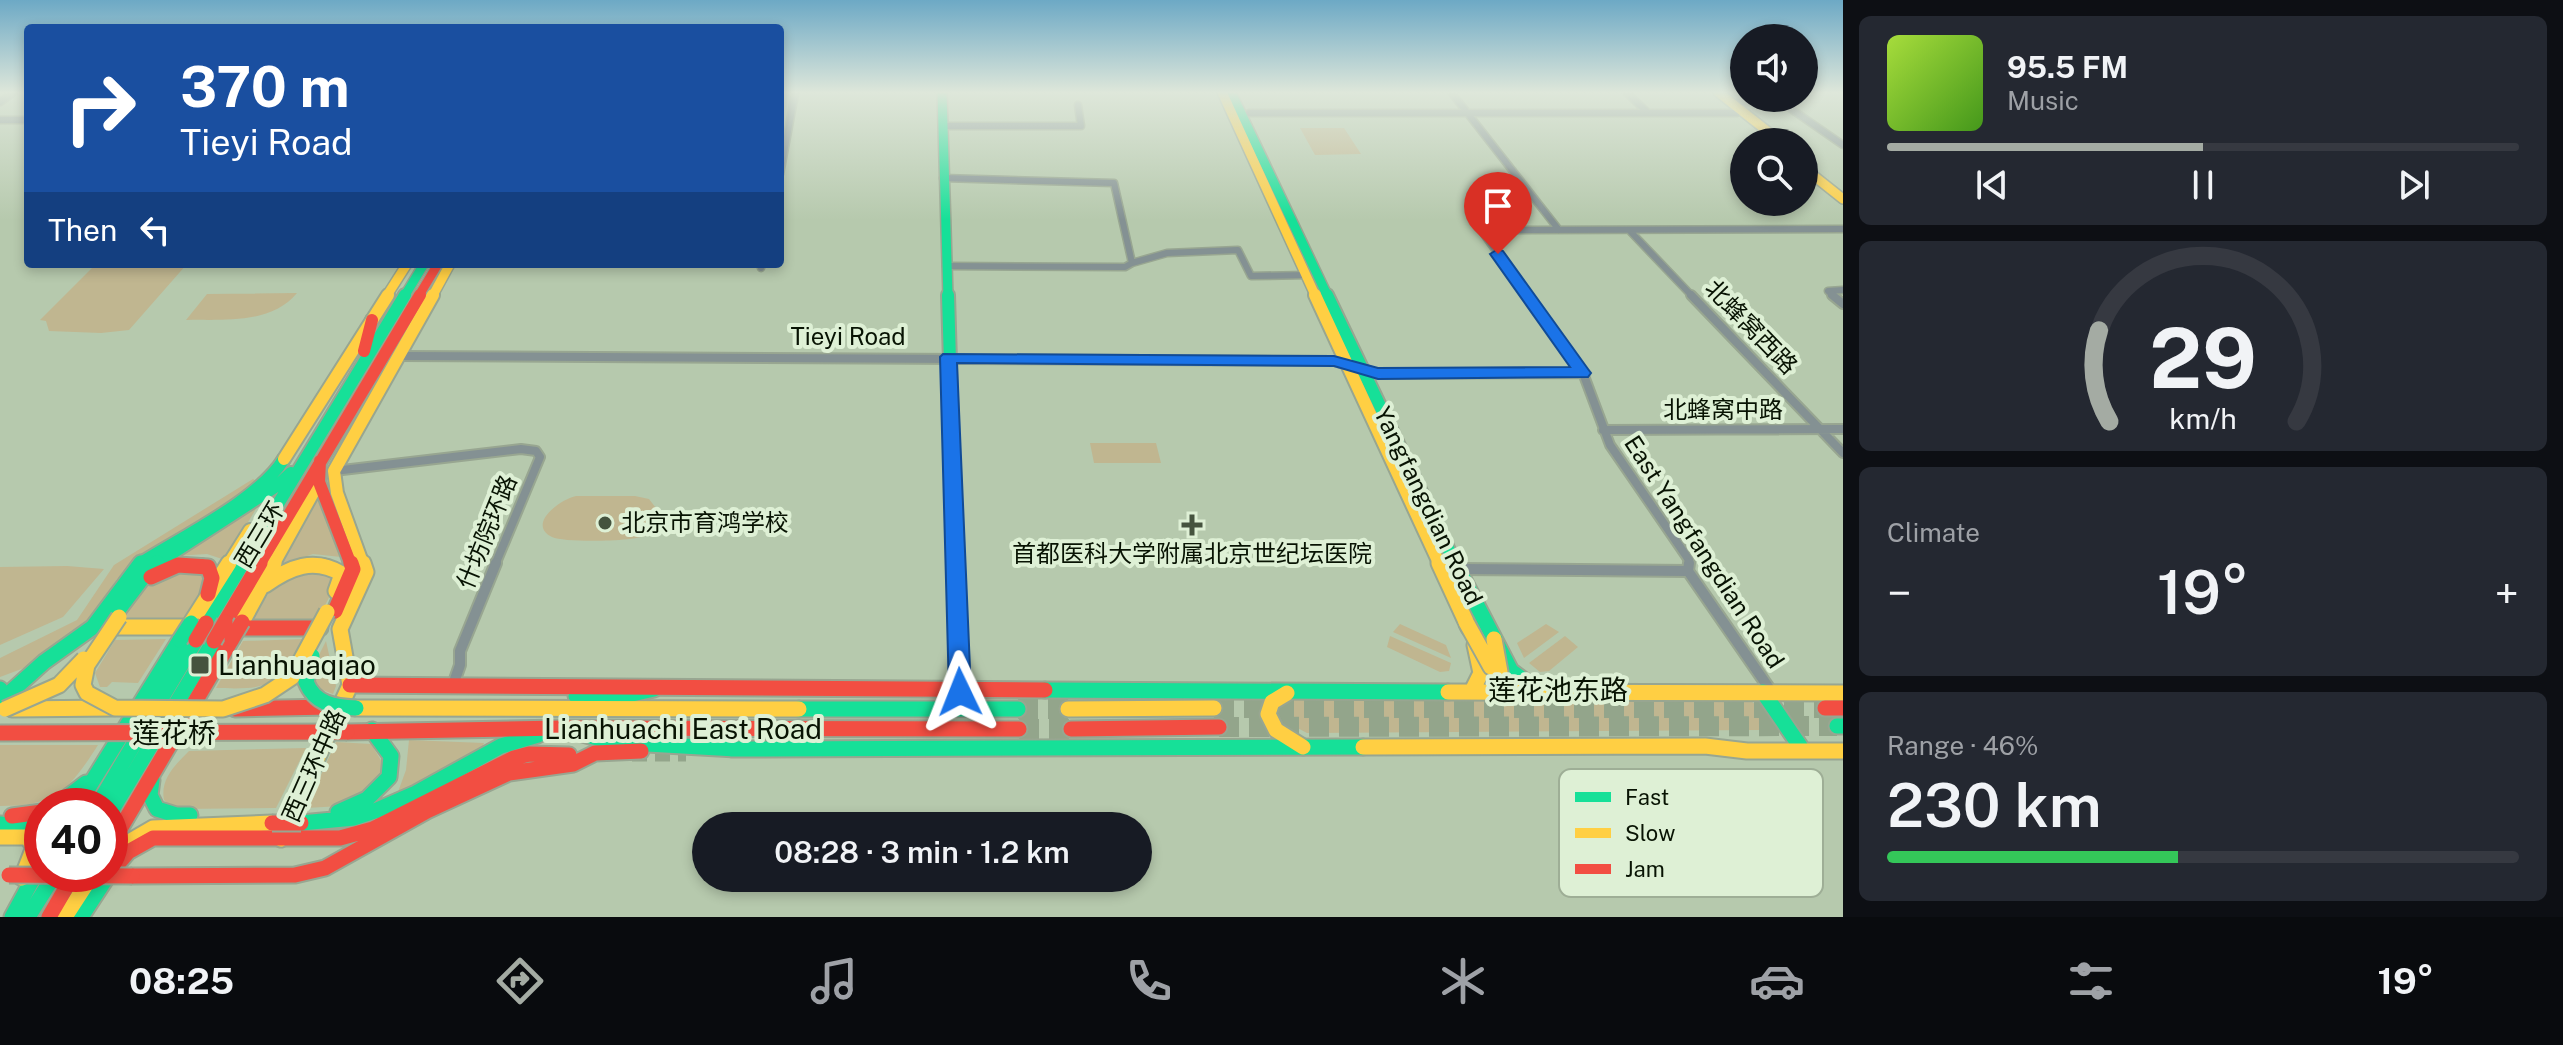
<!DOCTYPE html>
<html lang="en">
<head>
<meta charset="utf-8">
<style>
	:root { --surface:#171b24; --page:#242831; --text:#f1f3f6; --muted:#9ea1a6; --line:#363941; --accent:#a4aba3 }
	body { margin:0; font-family:"Public Sans","Noto Sans SC",sans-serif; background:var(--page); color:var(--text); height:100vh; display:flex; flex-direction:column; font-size:30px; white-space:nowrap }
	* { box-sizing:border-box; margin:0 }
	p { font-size:26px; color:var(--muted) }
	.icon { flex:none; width:44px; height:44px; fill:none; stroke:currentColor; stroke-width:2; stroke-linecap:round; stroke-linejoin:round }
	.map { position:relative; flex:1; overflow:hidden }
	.side { display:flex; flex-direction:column; gap:16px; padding:16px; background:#0d0f14; width:720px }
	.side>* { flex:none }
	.top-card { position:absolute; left:24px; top:24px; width:760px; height:244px; border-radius:8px; box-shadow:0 4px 12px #0003; background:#1a4fa0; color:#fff; overflow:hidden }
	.buttons { position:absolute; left:1730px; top:24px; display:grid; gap:16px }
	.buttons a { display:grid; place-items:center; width:88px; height:88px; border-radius:50%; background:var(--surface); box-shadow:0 4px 12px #0003; font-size:40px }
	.speed { position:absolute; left:24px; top:788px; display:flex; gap:16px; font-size:40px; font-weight:700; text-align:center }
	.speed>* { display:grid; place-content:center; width:104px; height:104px; border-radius:50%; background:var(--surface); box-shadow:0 4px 12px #0003; line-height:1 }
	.speed .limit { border:12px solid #d22; background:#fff; color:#111 }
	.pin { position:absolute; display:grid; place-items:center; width:68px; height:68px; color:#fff; margin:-82px -34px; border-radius:50% 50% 50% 0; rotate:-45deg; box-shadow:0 0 8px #0007 }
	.pin .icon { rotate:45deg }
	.me { position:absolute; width:88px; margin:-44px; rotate:358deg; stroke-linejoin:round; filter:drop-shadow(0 0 6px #0008) }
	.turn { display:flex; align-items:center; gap:28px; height:168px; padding:0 24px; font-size:36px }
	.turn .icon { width:104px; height:104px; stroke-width:2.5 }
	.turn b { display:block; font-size:56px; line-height:68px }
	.then { display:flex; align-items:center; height:76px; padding:0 24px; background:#0003; gap:16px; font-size:30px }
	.big { font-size:60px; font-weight:600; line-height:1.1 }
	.side .widget { flex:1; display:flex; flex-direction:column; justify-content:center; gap:12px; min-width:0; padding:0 28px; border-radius:12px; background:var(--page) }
	.side .dial { align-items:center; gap:0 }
	.dial svg { height:208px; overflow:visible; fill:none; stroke:var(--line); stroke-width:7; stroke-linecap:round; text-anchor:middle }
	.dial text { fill:var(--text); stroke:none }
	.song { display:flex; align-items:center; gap:24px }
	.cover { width:96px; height:96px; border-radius:12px; background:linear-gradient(135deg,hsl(80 70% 55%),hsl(100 70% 35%)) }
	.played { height:8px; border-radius:4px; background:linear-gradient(90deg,var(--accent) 50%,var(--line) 50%) }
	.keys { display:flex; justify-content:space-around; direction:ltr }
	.heat { display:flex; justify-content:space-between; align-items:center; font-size:44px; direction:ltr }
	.charge { height:12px; border-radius:6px; background:linear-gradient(90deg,#34c759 46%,var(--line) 0) }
	.trip { position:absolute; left:692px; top:812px; width:460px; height:80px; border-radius:40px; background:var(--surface); box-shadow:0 4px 12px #0003; font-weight:600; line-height:80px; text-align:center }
	.tab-bar { display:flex; height:128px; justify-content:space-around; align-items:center; background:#090b0e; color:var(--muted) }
	.tab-bar .icon { width:56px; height:56px }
	.tab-bar .active { color:var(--accent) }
	.tab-bar b { font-size:36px; color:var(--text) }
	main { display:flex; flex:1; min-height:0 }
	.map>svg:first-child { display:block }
	.green { fill:#c0b690 }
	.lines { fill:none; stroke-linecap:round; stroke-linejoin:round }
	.secondary-tunnel { stroke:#93a58b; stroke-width:15; stroke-dasharray:15 8; stroke-linecap:butt }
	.highway-tunnel { stroke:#93a58b; stroke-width:20; stroke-dasharray:20 10; stroke-linecap:butt }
	.street-far2-casing { stroke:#98a691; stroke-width:9 }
	.street-far1-casing { stroke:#98a691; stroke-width:12 }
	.street-casing { stroke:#98a691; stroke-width:14 }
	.fast-far2-casing { stroke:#98a691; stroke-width:12 }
	.fast-far1-casing { stroke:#98a691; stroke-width:16 }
	.fast-casing { stroke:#98a691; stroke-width:19 }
	.slow-far2-casing { stroke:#98a691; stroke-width:12 }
	.slow-far1-casing { stroke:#98a691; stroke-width:16 }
	.slow-casing { stroke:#98a691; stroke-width:19 }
	.jam-far2-casing { stroke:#98a691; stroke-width:12 }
	.jam-far1-casing { stroke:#98a691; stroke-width:16 }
	.jam-casing { stroke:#98a691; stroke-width:19 }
	.street-far2 { stroke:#849193; stroke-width:6 }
	.street-far1 { stroke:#849193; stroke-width:8 }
	.street { stroke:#849193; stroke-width:10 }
	.fast-far2 { stroke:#16e098; stroke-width:9 }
	.fast-far1 { stroke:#16e098; stroke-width:12 }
	.fast { stroke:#16e098; stroke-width:15 }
	.slow-far2 { stroke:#ffcf43; stroke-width:9 }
	.slow-far1 { stroke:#ffcf43; stroke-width:12 }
	.slow { stroke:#ffcf43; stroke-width:15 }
	.jam-far2 { stroke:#f24e42; stroke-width:9 }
	.jam-far1 { stroke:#f24e42; stroke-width:12 }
	.jam { stroke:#f24e42; stroke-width:15 }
	.fast-bridge-casing { stroke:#98a691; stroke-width:19; stroke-linecap:butt }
	.slow-bridge-casing { stroke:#98a691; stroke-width:19; stroke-linecap:butt }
	.jam-bridge-casing { stroke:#98a691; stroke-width:19; stroke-linecap:butt }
	.fast-bridge { stroke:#16e098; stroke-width:15 }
	.slow-bridge { stroke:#ffcf43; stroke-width:15 }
	.jam-bridge { stroke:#f24e42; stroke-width:15 }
	.route { fill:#1a73e8; stroke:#114b97; stroke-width:2 }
	.poi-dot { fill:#45533e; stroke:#def0d5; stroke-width:3 }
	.labels { text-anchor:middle; stroke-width:8; stroke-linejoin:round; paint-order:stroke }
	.street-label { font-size:24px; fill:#081303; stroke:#def0d5 }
	.poi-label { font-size:24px; fill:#081303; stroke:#def0d5; text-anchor:start }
	.near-poi-label { font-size:28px; fill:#081303; stroke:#def0d5; text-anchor:start }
	.near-street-label { font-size:28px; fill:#081303; stroke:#def0d5 }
	.key { fill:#def0d5; stroke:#9eae96; stroke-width:2 }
	.key-label { font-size:22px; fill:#081303 }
</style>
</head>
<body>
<main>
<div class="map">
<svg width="1843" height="917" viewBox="0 0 1843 917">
	<rect width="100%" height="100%" fill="#b6c9ad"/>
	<path class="green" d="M1300 128H1344L1361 154 1315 155Z
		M96 264H187L129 330 101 333 49 331 46 321 40 320Z
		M297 293C271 325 222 319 186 320L207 294Z
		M1090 443H1156L1161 463H1094Z
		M253 479 258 482 134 565 117 579 88 621 24 668 0 677V658L77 620 114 565Z
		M576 496H635L649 499 659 512C657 520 657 528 650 534 638 542 565 543 552 537 526 524 561 499 576 496Z
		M317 498 341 557 313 554 281 565Z
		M262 499 225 560 207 554 174 556Z
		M67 566 104 569 63 617 0 645V567Z
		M184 567 206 573 205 587 182 621 122 620 147 583Z
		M309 567 327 569 337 582 318 619 251 620 276 582Z
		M1400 624 1446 645 1451 658 1393 632Z
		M1546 624 1559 632 1524 658 1517 643Z
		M1390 636 1451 663 1449 671 1440 672 1387 647Z
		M1565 636 1578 647 1549 671 1540 672 1529 663Z
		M166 639 138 683 112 682 107 687H100L95 673 115 640Z
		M305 639C275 686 273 690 216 688L243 641Z
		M326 641 336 686 333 694 318 688 311 671Z
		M1737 695C1751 700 1762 706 1768 721L1766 727 1759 730 1307 733 1290 724 1285 710 1289 702 1297 699Z
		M409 740 484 743 481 751 398 792 406 770Z
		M336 742 371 744 384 765 381 778 341 806 306 808Z
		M0 745H98C69 790 56 806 0 806Z
		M306 748 276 808 175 809 164 800C160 779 175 765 189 751Z"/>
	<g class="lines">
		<path class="secondary-tunnel" d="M632 754H686"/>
		<path class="highway-tunnel" d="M1214 708H1825
			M1018 709H1068
			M1219 727 1837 726
			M1019 729H1071"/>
		<defs>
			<path id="street-far2" d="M1451 92 1559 230
				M1626 92 1648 113
				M0 102 14 92
				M1732 102H1781L1843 145
				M1249 113H1737
				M0 120H28
				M942 126H1081L1078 105
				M780 174 795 94
				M943 178 1114 183 1132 263 1167 253 1238 250 1251 276 1307 275
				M1481 230 1529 297
				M1481 230 1843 229
				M1629 230 1693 297
				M946 266 1125 267 1132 263
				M761 268 762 264
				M1835 297 1828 291 1843 290"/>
			<path id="street-far1" d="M1527 295 1583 373 1610 445 1689 560V565
				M1691 295 1843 453
				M1832 295 1843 304
				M399 356 1334 361 1378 374 1583 373
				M1603 430 1843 429
				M334 471 521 449 536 451 540 457 495 565"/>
			<path id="street" d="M1689 563 1688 571 1771 691
				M1458 569 1688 571
				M453 685 460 665V651L496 563"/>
			<path id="fast-far2" d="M942 92 948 297
				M1231 92 1328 297
				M404 297 424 264"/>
			<path id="fast-far1" d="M948 295 954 497
				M1327 295 1456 565
				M138 565C180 538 259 500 284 459
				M154 565 278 485 291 473
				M241 565 405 295"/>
			<path id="fast" d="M1455 563 1511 671 1534 688
				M112 618 150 568 157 563
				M206 623 242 563
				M0 689 3 699 44 662 93 627 141 563
				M1045 690 1448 692
				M1763 692 1800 746
				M576 696 632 694 654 689
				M799 709H1018
				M1837 726H1843
				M583 734 612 742 736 749
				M731 749 1363 747
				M152 780 150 795 157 809 176 815H190
				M56 806 86 783
				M77 806 180 640
				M97 806 196 640
				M338 812 367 799 389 777 391 756 372 730
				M110 813 214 641
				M301 823 354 818 375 811 414 794 501 746 538 735
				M0 824 31 828 42 844
				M12 917 42 862
				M28 917 55 874
				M81 917 109 874"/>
			<path id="slow-far2" d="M1222 92 1316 297
				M1718 92 1781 142
				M1804 168 1843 199
				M386 297 407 264
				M432 297 450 264"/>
			<path id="slow-far1" d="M1315 295 1440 565
				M284 459 388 295
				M954 497 956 565
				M228 565 250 530
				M273 565 319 482
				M303 565H323
				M363 565 337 493 334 471 433 295"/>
			<path id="slow" d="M956 563 960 692
				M1439 563 1469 628
				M265 585C290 567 314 557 342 574L336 591
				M242 622 274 563
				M191 623 229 563
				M111 627H192
				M1472 691 1481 673 1475 645
				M1448 692 1843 693
				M1287 693 1272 702 1268 714 1276 730 1303 747
				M356 708 799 709
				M12 709 113 708
				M1068 709 1214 708
				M1363 747 1705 746 1747 751H1843
				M0 837H27L34 847 22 878
				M281 839 350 685 340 629 366 572 363 563
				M110 853 153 828 272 823
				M65 917 93 874"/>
			<path id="jam-far2" d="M418 297 438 264"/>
			<path id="jam-far1" d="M364 351 372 320
				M320 461 319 482 351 565
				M179 565H201
				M259 565 420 295"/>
			<path id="jam" d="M151 577 178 565 208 567 212 578 208 594
				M335 611 353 569 351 563
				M225 622 260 563
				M235 628H320
				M350 685 1045 690
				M1825 708H1843
				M235 709 330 707
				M1071 729 1219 727
				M347 732 561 728 1019 729
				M12 816 42 812
				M110 846 232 639
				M110 873 128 852 153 838H340L373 829 514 758 529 754 569 755
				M132 876 295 875 325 868 427 811 509 773 573 764 595 753 641 751
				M49 917 74 874"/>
		</defs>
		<use href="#street-far2" class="street-far2-casing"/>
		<use href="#street-far1" class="street-far1-casing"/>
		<use href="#street" class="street-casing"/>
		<use href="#fast-far2" class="fast-far2-casing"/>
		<use href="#fast-far1" class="fast-far1-casing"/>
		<use href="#fast" class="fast-casing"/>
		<use href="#slow-far2" class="slow-far2-casing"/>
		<use href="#slow-far1" class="slow-far1-casing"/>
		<use href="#slow" class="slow-casing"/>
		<use href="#jam-far2" class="jam-far2-casing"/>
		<use href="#jam-far1" class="jam-far1-casing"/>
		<use href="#jam" class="jam-casing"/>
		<use href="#street-far2" class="street-far2"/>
		<use href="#street-far1" class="street-far1"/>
		<use href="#street" class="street"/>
		<use href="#fast-far2" class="fast-far2"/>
		<use href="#fast-far1" class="fast-far1"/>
		<use href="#fast" class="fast"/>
		<use href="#slow-far2" class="slow-far2"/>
		<use href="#slow-far1" class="slow-far1"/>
		<use href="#slow" class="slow"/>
		<use href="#jam-far2" class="jam-far2"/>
		<use href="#jam-far1" class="jam-far1"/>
		<use href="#jam" class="jam"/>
		<defs>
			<path id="fast-bridge" d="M180 640 191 623
				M312 656 306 682C315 704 334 707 356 708"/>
			<path id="slow-bridge" d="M119 617 87 665 83 685 87 693 115 708 223 709 265 695 292 677 327 612
				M1466 622 1491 667 1500 672 1494 639
				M5 709 59 685 84 659"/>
			<path id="jam-bridge" d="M232 639 242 622
				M196 640 206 623
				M214 641 225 622
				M0 733 347 732
				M272 823H301
				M9 875 132 876"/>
		</defs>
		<use href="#fast-bridge" class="fast-bridge-casing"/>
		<use href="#slow-bridge" class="slow-bridge-casing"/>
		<use href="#jam-bridge" class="jam-bridge-casing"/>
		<use href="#fast-bridge" class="fast-bridge"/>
		<use href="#slow-bridge" class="slow-bridge"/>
		<use href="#jam-bridge" class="jam-bridge"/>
	</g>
	<linearGradient id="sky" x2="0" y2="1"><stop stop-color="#6da9c5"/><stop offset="0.42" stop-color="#dee7da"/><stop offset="1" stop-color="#dee7da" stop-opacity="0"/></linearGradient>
	<rect width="1843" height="220" fill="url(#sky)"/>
	<path class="route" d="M1498 249 1503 251 1588 369 1591 373 1588 377 1378 379 1334 366 957 363 971 692 968 698 960 701 952 698 949 692 940 357 943 354 1334 356 1378 368 1570 367 1490 254Z"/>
	<g class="poi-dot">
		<circle cx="605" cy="523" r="8"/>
		<path d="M1188 513h8v8h8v8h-8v8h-8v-8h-8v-8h8z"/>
		<rect x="190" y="655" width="20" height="20" rx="4"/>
	</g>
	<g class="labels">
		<g class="street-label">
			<text transform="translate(1751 327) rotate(46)" y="8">北蜂窝西路</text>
			<text x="848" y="345">Tieyi Road</text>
			<text x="1723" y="418">北蜂窝中路</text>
			<text transform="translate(1428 506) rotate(64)" y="8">Yangfangdian Road</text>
			<text transform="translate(487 532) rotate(-68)" y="8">什坊院环路</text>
			<text transform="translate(260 535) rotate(-59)" y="8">西三环</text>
			<text transform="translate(1704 552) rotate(57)" y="8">East Yangfangdian Road</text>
			<text transform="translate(314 766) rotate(-66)" y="8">西三环中路</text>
		</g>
		<g class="poi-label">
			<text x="621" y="531">北京市育鸿学校</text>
			<text x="1192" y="562" text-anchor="middle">首都医科大学附属北京世纪坛医院</text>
		</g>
		<g class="near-poi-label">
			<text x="218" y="675">Lianhuaqiao</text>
		</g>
		<g class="near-street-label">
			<text x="1558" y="700">莲花池东路</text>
			<text x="683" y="739">Lianhuachi East Road</text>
			<text x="174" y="743">莲花桥</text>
		</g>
	</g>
	<rect x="1559" y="769" width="264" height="128" rx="12" class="key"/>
	<rect x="1575" y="792" width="36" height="10" fill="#16e098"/>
	<rect x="1575" y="828" width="36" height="10" fill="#ffcf43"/>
	<rect x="1575" y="864" width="36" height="10" fill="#f24e42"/>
	<g class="key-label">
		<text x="1625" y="805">Fast</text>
		<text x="1625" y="841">Slow</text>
		<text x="1625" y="877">Jam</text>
	</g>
</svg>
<div class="buttons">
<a><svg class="icon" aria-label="sound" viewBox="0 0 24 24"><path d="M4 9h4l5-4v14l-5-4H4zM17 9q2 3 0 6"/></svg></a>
<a><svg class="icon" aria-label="search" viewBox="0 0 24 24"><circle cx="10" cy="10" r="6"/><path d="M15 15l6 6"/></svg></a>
</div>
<div class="speed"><div class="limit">40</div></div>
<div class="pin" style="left:1498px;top:254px;background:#d93025"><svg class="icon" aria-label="arrive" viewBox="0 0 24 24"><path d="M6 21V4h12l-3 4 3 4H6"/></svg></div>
<svg class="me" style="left:960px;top:692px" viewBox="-20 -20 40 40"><path d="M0-17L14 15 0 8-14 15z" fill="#1a73e8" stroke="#fff" stroke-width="4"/></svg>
<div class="trip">08:28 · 3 min · 1.2 km</div>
<div class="top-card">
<div class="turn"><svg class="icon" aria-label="right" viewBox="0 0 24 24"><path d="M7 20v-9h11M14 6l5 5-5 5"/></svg><div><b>370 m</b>Tieyi Road</div></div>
<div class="then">Then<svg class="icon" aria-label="left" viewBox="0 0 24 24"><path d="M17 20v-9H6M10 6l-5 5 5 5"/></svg></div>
</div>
</div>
<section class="side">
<div class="widget">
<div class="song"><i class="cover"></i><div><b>95.5 FM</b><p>Music</p></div></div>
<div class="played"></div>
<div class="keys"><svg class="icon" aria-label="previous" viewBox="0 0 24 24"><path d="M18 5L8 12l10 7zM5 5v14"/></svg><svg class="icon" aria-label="pause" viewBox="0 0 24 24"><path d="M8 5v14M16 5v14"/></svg><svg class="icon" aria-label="next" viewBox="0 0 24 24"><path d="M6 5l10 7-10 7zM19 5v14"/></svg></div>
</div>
<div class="widget dial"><svg viewBox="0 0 100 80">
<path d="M14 69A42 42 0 1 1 86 69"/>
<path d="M14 69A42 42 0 0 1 10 34" stroke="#a4aba3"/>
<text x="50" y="56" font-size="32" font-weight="700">29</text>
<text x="50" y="72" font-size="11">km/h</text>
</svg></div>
<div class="widget"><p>Climate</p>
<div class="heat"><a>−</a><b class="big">19°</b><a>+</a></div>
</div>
<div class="widget"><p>Range · 46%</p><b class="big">230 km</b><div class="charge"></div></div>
</section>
</main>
<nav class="tab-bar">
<b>08:25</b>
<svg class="icon active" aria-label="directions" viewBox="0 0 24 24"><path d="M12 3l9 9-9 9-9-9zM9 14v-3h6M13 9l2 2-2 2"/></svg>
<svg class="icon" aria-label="music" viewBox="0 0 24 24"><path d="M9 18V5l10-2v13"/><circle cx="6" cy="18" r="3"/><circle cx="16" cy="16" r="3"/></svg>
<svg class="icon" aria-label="phone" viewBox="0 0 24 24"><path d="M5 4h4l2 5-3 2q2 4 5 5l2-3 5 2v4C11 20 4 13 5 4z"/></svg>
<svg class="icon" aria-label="climate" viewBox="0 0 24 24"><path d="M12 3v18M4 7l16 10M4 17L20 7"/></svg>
<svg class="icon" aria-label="car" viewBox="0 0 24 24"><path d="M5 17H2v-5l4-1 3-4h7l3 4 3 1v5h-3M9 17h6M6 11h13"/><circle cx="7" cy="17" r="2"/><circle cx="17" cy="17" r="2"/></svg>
<svg class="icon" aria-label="filters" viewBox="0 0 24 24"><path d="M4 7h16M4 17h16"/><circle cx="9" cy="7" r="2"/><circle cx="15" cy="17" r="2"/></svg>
<b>19°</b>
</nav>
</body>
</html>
